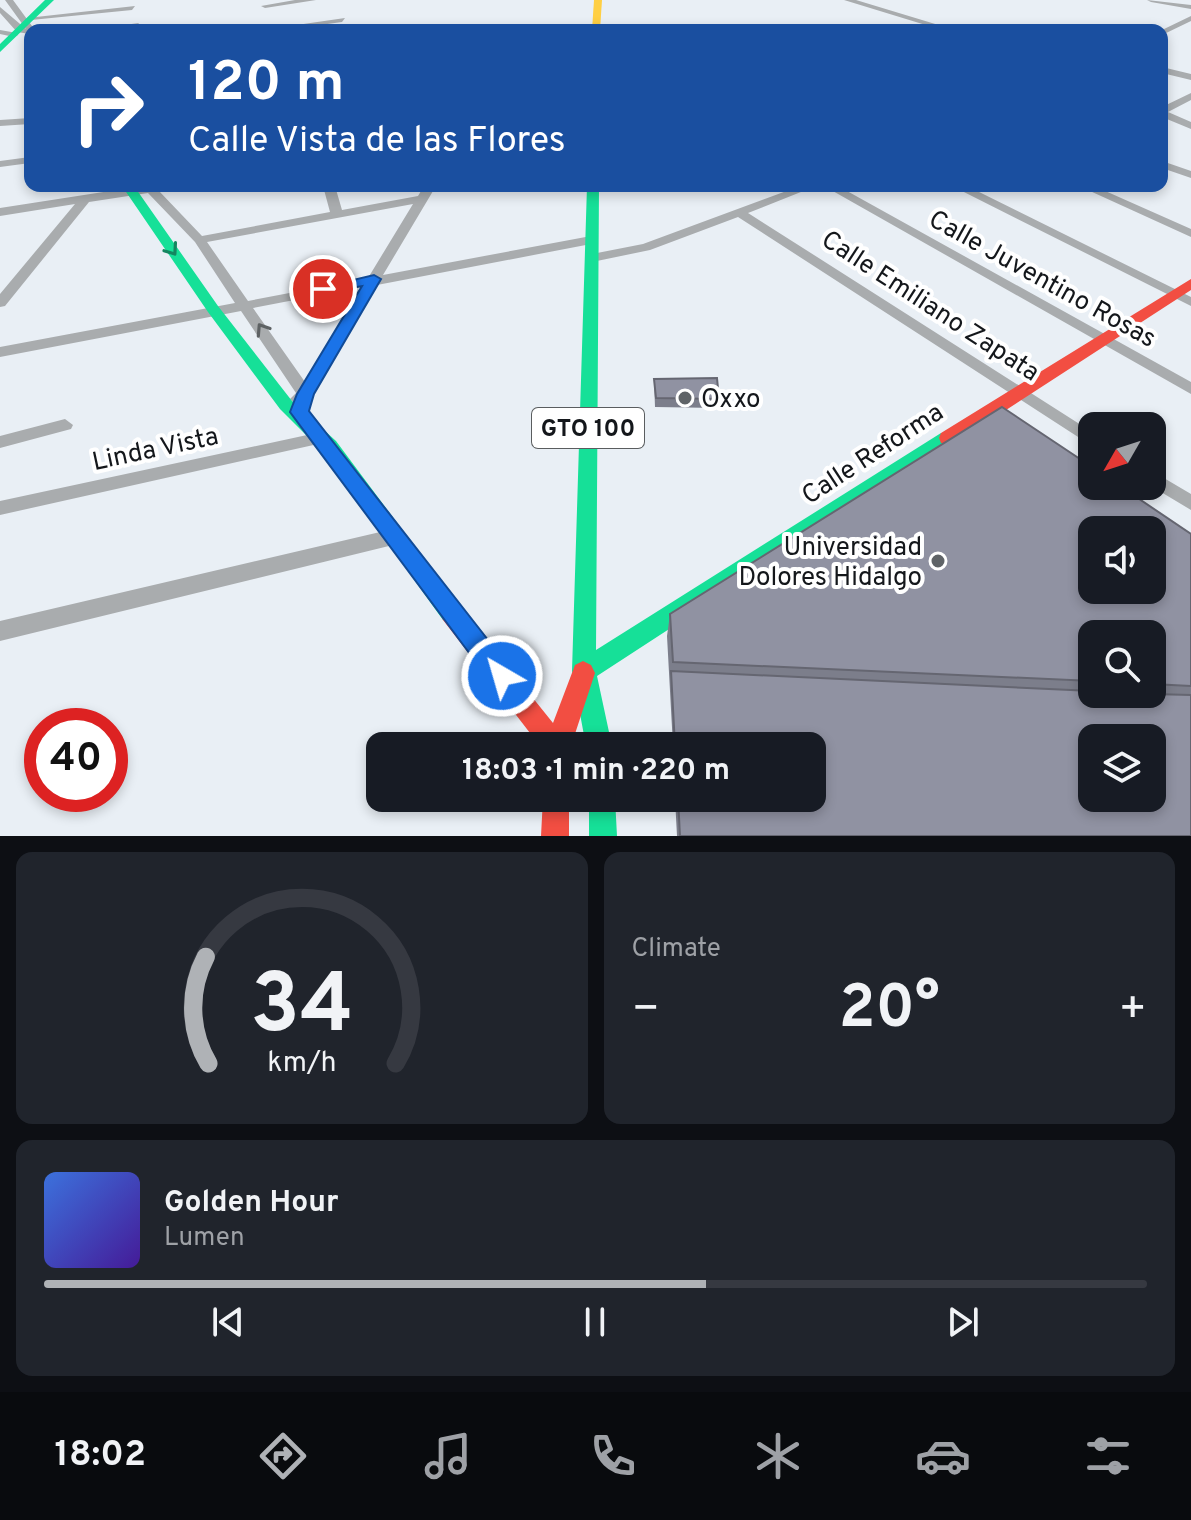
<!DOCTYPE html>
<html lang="en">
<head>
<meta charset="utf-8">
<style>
	:root { --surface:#171b24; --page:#20242c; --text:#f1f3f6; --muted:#9ea1a6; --line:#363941; --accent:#afb2b6 }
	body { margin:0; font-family:Overpass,sans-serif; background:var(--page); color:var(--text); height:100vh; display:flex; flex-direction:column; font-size:30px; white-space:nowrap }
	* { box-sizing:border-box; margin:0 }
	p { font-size:26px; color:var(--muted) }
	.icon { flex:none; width:44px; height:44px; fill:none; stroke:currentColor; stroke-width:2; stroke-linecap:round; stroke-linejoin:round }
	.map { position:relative; height:836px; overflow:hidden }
	.sheet { display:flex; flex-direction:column; gap:16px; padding:16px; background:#0d0f14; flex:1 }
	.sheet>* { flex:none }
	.guide { position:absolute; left:24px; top:24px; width:1144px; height:168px; border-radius:16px; box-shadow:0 4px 12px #0003; background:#1a4fa0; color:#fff; overflow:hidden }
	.needle { width:52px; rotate:231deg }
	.tools { position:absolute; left:1078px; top:412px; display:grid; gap:16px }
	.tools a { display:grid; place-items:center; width:88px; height:88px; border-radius:16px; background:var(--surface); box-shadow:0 4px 12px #0003; font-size:40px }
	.speed { position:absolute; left:24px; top:708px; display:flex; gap:16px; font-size:40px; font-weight:700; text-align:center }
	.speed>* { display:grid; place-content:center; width:104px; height:104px; border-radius:50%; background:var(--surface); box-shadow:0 4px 12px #0003; line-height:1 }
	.speed .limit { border:12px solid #d22; background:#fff; color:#111 }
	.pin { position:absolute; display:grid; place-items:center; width:68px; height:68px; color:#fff; margin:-34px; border:4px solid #fff; border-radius:50%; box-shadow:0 2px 8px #0007 }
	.me { position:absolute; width:88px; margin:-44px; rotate:322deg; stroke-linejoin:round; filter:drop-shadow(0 0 6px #0008) }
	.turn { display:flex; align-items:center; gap:28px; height:168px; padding:0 32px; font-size:36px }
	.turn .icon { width:104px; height:104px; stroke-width:2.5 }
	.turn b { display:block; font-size:56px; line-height:68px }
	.big { font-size:60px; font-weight:700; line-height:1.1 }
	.sheet .tile { flex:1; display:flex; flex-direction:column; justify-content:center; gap:12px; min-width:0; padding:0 28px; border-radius:16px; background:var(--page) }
	.sheet .dial { align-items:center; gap:0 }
	.dial svg { height:208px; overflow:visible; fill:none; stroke:var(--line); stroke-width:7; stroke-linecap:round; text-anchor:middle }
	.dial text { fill:var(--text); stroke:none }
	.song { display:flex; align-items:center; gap:24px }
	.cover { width:96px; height:96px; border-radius:12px; background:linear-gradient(135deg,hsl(220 70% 55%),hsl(260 70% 35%)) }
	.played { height:8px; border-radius:4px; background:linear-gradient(90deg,var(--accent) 60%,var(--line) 60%) }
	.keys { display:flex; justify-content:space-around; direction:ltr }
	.heat { display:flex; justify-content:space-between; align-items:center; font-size:44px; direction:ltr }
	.sheet .tiles { flex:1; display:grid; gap:16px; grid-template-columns:1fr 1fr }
	.tile:last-child { grid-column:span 2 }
	.trip { position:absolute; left:366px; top:732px; width:460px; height:80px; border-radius:16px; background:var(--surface); box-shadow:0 4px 12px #0003; font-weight:700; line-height:80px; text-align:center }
	.tab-bar { display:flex; height:128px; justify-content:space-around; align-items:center; background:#090b0e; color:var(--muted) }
	.tab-bar .icon { width:56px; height:56px }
	.tab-bar .active { color:var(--accent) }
	.tab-bar b { font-size:36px; color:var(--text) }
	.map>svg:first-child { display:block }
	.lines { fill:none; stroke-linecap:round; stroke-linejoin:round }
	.street { fill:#a9acae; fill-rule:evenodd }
	.fast { fill:#16e098; fill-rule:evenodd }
	.slow { fill:#ffcf43; fill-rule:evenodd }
	.jam { fill:#f24e42; fill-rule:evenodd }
	.wall { fill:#7c7e8b; fill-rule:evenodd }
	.building { fill:#9092a2; stroke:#656671; stroke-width:2; fill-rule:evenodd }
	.oneway { stroke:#158660 }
	.oneway2 { stroke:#5e6264 }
	.route { fill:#1a73e8; stroke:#114b97; stroke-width:2 }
	.poi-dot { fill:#5f6367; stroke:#fff; stroke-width:3 }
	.labels { text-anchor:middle; stroke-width:8; stroke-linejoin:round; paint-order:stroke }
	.shield { fill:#fff; stroke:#5a5d5f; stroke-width:2 }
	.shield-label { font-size:24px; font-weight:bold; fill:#14171b }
	.street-label { font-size:26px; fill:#14171b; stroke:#fff }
	.poi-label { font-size:26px; fill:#14171b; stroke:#fff; text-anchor:start }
</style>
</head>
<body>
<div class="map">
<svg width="1191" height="836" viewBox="0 0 1191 836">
	<rect width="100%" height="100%" fill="#e9eff5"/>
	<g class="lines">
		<path class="street" d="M5 0H13L32 26 30 34 17 32 0 13V7L26 29Z
			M295 0H316L265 8 261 6Z
			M844 0H856L955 30H942Z
			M1147 0 1191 5V9L1151 2Z
			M135 6 132 10 31 20 27 18Z
			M1191 16V21L1162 35V30Z
			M345 18 342 22 284 30H262Z
			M139 23 136 27 97 30 101 28Z
			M0 30 17 33 18 35 14 37 0 34Z
			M1162 67 1191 74V80L1162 73Z
			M1191 93V100L1168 112 1191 122V129L1162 117V107Z
			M30 118V124L0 126V120Z
			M30 157V163L0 167V161Z
			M1162 161 1191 171V178L1162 168Z
			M142 186H177L159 191 202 236 330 212 323 186H335L342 210 418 196 424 186H436L383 275 591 236 597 240 591 244 377 285 313 394 305 416 299 418 291 412 294 403 290 399 296 393 241 311 0 357V347L235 303 195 242 148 193 89 202 5 306 0 307V294L75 204 0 216V208ZM413 204 368 278 248 301 207 242ZM362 287 305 382 253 308Z
			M800 186H816L748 213 1092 432V446L738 217 650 250 592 262 586 258 592 254 643 244Z
			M824 186H838L1191 382V394Z
			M952 186H967L1191 297V306Z
			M1079 186H1094L1191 229V237Z
			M65 419 73 425 71 429 0 448V436Z
			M321 432 327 434 329 438 327 442 0 515V501Z
			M1152 471 1191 494V510L1151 486Z
			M393 529 400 531 402 537 400 543 393 545 0 641V621Z"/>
		<path class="fast" d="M45 0H54L0 52V44Z
			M122 186H134L218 306 292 401 336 441 459 606 462 613 459 620 451 623 443 620 322 451 280 409 208 312Z
			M587 186H599L596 650 941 433H955L957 438 955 443 597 676 612 746H586L572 671Z
			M589 798H615L617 836H589Z"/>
		<path class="slow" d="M594 0H602L600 30H592Z"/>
		<path class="jam" d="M1191 279V290L955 443H941L939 438 941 433Z
			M451 603 459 606 553 723 575 665 583 661 591 665 595 673 571 746H540L443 620 440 613 443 606Z
			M543 798H569V836H541Z"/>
	</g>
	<path class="wall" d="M654 379 719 399 718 408 655 407Z
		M1191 534V836H677L675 798H812V746H673L667 636 670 614ZM1092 634H1152V694H1092Z"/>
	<path class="building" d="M717 378 719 399 656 398 654 379Z
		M1002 407 1092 467V486H1120L1191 534V686L1152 684V634H1092V681L673 662 670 614ZM1092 530H1152V590H1092Z
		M671 671 1092 691V694H1152L1191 695V836H680L678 798H812V746H675ZM1092 738H1152V798H1092Z"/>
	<defs><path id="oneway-chevron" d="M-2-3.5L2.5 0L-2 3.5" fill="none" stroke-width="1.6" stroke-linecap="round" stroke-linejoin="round" transform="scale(2)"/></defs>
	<use class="oneway" href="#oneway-chevron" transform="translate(172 250) rotate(55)"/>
	<use class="oneway2" href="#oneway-chevron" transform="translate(262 329) rotate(-123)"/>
	<path class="route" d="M374 275 381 279 314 394 309 411 510 668 514 676 510 685 502 688 493 685 290 412 297 394 362 286 323 293 315 289Z"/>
	<g class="poi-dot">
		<circle cx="685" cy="398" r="8"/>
		<circle cx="938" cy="561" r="8"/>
	</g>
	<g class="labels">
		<rect class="shield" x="532" y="408" width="112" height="40" rx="6"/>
		<g class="shield-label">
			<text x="588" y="436">GTO 100</text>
		</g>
		<g class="street-label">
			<text transform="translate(1043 278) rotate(29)" y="9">Calle Juventino Rosas</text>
			<text transform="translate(931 305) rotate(33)" y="9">Calle Emiliano Zapata</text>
			<text transform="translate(155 448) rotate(-12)" y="9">Linda Vista</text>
			<text transform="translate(872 453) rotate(-33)" y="9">Calle Reforma</text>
		</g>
		<g class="poi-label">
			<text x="701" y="407">Oxxo</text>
			<text x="922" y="555" text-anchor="end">Universidad<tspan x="922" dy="30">Dolores Hidalgo</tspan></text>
		</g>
	</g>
</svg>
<div class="tools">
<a><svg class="needle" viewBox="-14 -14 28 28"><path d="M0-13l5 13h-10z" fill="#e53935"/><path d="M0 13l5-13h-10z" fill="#9ea1a6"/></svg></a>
<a><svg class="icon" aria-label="sound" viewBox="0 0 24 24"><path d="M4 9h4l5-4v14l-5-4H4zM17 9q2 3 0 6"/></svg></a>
<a><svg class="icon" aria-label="search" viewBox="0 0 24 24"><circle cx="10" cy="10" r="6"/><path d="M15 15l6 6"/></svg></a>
<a><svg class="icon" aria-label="layers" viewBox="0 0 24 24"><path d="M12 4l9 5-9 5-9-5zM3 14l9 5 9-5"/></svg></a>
</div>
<div class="speed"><div class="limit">40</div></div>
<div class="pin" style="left:323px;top:289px;background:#d93025"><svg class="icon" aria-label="arrive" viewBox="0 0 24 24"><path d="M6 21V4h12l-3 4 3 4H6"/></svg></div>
<svg class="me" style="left:502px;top:676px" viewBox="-20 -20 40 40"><circle r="17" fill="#1a73e8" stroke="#fff" stroke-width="3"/><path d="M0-11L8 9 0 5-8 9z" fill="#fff"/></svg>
<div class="trip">18:03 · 1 min · 220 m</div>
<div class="guide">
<div class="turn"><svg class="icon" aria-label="right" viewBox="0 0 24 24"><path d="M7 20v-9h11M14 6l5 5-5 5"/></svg><div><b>120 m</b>Calle Vista de las Flores</div></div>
</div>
</div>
<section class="sheet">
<div class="tiles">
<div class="tile dial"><svg viewBox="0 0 100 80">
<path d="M14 69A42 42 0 1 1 86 69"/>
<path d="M14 69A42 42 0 0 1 13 28" stroke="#afb2b6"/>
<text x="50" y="56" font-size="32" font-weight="700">34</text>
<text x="50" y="72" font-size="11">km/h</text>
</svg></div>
<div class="tile"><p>Climate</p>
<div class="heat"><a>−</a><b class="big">20°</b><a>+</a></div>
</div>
<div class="tile">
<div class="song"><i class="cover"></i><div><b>Golden Hour</b><p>Lumen</p></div></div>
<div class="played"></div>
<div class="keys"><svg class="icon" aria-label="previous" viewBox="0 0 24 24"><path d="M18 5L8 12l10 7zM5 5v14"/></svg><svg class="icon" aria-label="pause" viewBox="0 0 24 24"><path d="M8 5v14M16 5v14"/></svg><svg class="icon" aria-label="next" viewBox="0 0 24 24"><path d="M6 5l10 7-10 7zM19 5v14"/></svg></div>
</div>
</div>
</section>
<nav class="tab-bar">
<b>18:02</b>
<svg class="icon active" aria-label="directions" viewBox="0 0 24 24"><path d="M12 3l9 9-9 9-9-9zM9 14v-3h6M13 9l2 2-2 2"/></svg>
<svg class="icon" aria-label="music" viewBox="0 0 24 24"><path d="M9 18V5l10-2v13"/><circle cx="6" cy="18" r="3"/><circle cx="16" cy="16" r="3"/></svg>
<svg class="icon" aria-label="phone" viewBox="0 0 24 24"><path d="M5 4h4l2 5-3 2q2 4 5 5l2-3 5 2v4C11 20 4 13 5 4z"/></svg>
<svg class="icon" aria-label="climate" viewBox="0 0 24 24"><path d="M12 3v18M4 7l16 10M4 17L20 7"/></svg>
<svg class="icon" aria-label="car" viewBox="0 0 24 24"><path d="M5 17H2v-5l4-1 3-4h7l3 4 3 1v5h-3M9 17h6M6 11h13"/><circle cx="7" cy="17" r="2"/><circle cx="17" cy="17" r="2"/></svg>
<svg class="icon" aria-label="filters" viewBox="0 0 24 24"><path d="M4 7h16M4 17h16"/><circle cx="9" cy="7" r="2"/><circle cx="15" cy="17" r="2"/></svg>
</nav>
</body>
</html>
